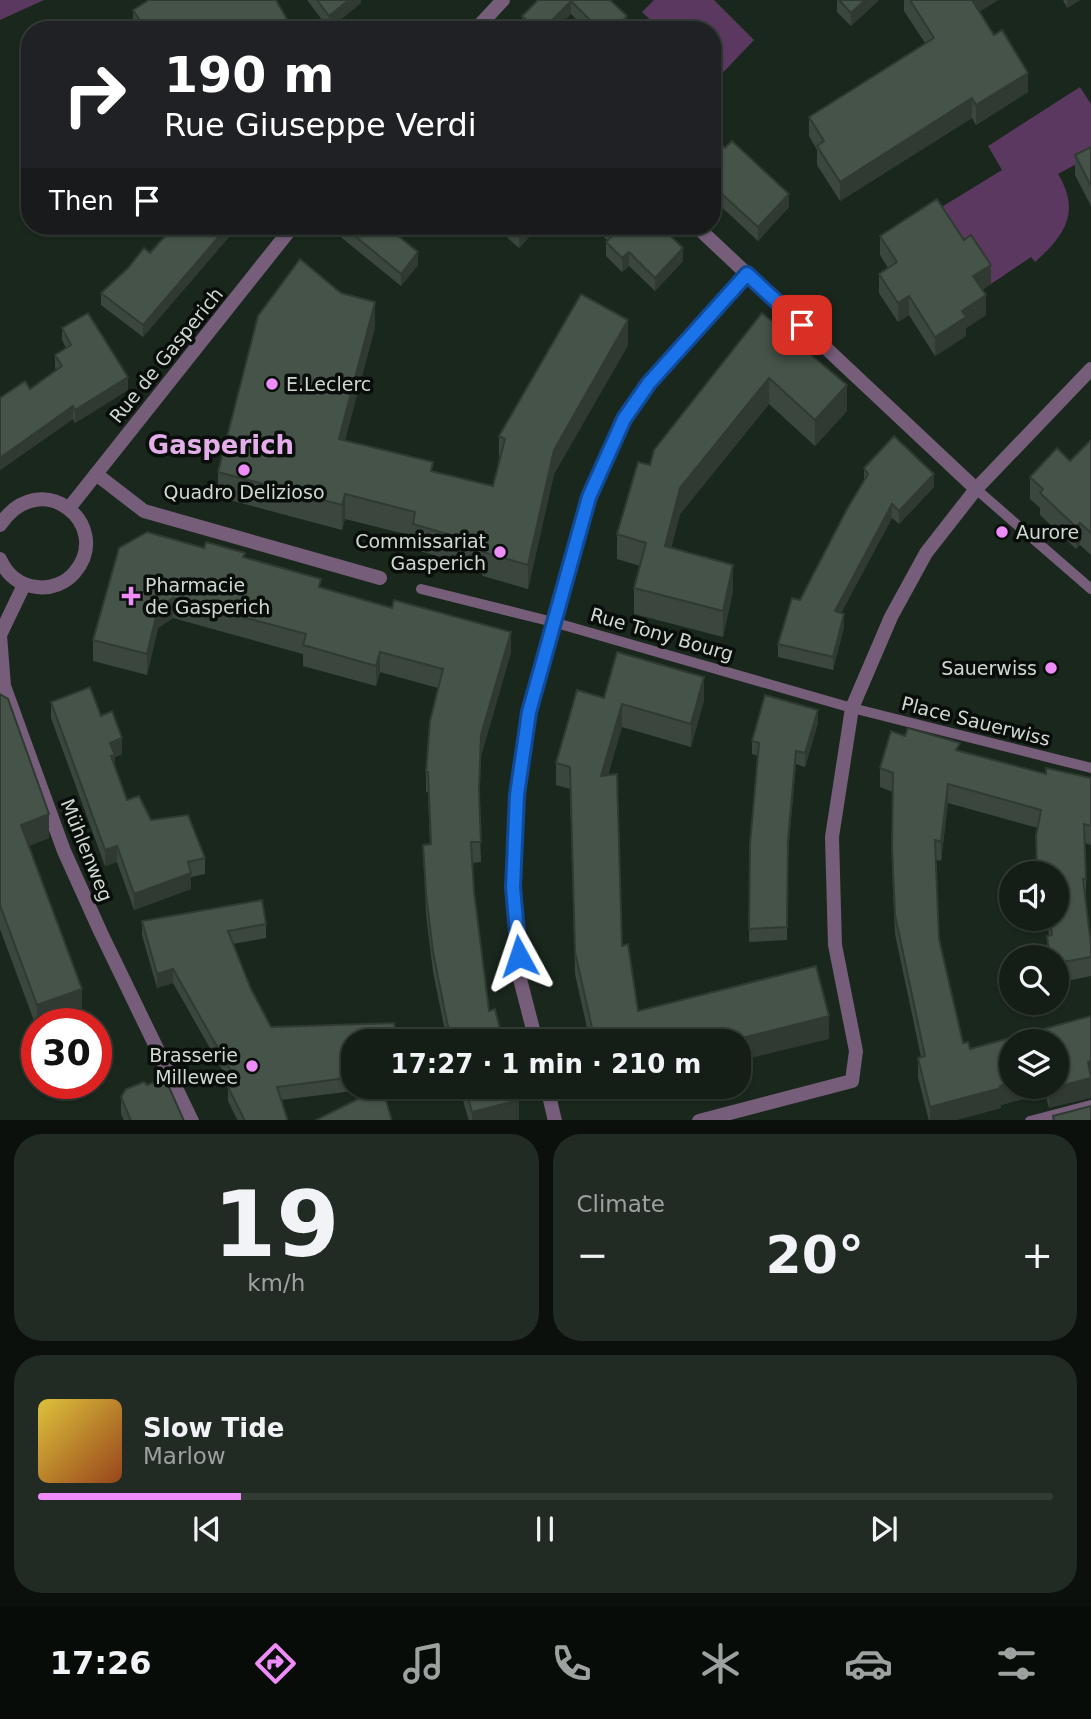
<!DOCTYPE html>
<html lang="en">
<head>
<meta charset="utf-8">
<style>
	:root { --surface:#141d16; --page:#212a23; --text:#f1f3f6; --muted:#9da2a1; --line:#333b35; --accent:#ee8cf9 }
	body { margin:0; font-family:"DejaVu Sans",sans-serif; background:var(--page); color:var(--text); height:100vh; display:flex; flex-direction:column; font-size:26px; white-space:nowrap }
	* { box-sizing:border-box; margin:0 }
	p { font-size:23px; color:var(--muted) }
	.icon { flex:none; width:38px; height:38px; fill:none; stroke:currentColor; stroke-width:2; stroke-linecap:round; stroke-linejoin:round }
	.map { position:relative; height:1120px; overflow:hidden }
	.drawer { display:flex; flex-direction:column; gap:14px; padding:14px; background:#0b100c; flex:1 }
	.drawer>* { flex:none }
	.top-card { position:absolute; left:21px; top:21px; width:700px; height:214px; border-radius:28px; box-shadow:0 2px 5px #0004,0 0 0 2px var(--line); background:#202124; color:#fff; overflow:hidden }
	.controls { position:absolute; left:999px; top:861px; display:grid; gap:14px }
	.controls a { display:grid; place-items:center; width:70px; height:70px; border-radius:50%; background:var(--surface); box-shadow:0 2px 5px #0004,0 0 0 2px var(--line); font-size:35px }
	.speed { position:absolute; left:21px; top:1008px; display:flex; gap:14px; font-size:35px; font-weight:700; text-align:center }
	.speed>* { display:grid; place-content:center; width:91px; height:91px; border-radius:50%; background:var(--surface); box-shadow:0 2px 5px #0004,0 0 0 2px var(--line); line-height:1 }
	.speed .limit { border:10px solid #d22; background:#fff; color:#111 }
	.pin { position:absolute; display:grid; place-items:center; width:60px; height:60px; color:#fff; margin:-30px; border-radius:14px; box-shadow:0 4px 10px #0006 }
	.me { position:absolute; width:77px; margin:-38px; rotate:355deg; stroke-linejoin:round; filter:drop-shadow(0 0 5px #0008) }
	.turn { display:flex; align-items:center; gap:24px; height:147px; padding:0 28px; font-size:32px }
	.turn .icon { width:91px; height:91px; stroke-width:2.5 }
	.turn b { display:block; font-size:49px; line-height:60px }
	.then { display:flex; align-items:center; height:66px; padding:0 28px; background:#0003; gap:14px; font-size:26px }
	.big { font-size:52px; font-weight:800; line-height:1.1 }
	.drawer .tile { flex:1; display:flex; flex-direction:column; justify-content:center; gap:10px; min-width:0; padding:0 24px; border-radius:28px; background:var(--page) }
	.drawer .dial { align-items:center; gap:0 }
	.dial b { font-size:91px; line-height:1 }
	.song { display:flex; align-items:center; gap:21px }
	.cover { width:84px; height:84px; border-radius:10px; background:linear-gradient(135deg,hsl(50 70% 55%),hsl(20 70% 35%)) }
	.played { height:7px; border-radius:4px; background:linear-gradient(90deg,var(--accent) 20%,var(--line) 20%) }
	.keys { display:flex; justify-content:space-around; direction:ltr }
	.heat { display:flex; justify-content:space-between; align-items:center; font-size:38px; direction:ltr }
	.drawer .tiles { flex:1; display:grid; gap:14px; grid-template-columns:1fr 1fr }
	.tile:last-child { grid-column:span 2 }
	.trip { position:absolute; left:341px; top:1029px; width:410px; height:70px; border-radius:28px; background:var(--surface); box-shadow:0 2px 5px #0004,0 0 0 2px var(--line); font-weight:800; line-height:70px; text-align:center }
	.tab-bar { display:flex; height:112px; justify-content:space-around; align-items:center; background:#080c09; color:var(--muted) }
	.tab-bar .icon { width:49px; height:49px }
	.tab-bar .active { color:var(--accent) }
	.tab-bar b { font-size:32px; color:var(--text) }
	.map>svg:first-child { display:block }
	.green { fill:#5b385f }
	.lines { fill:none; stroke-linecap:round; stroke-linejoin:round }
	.service { stroke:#765d79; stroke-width:10 }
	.minor { stroke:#765d79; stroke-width:14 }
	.tertiary { stroke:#765d79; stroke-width:14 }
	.wall { fill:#3b473e; fill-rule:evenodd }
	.shaded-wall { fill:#303a32 }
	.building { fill:#455348; stroke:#303a32; stroke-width:2 }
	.route-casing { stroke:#114b97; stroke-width:18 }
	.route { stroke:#1a73e8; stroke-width:12 }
	.poi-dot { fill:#ee8cf9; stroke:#090e0a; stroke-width:2.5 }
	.labels { text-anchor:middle; stroke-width:7; stroke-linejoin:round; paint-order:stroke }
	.street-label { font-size:19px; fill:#cfd8d1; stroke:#090e0a }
	.poi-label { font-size:19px; fill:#cfd8d1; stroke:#090e0a; text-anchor:start }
	.district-label { font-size:26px; font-weight:bold; fill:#e3aee9; stroke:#090e0a }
</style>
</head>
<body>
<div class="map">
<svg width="1091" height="1121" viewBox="0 0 1091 1121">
	<rect width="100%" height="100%" fill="#1a271d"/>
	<path class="green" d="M0 0H44L0 20Z
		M654 0H714L754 40 714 82 712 30H661L642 12Z
		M1080 87 1091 104V156L1058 174C1081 212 1065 235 1035 262L1031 257 991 284 940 208 1002 170 988 146Z"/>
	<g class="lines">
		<path class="service" d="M976 489 1091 589
			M421 589 553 622 852 708 1091 768
			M1030 1121 1091 1105"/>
		<path class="minor" d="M696 226 976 489
			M96 474 144 511 380 578
			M536 1041 520 979 513 887 517 795 529 712 553 622 588 497 624 419 649 383 747 274
			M547 1087 555 1121
			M699 1121 852 1081 856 1051 835 945 832 837 852 708 891 617 926 553 976 489 1091 369"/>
		<path class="tertiary" d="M475 30 503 0
			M69 508 293 226
			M0 525C41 464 114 525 75 572 66 583 51 589 37 587 19 585 7 575 0 559
			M24 585 0 635 4 686 64 851 101 933 192 1121"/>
	</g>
	<path class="wall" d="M307 0H361V3L329 29Z
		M538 0H610L627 29 587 30 571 14 555 30H523L522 16Z
		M837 0H879L851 26 837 12Z
		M904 0H998L979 12 1028 92 976 125 972 118 840 201 817 165V150L809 136V117L925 43 904 11Z
		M1063 0H1080L1067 8Z
		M133 10 293 30H133Z
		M712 135 789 207 758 241 712 198Z
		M1091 147V206L1075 175V155Z
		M234 226V231L143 337 101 305V293L150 253Z
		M332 226H391V230L418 265 401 286 332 230Z
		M494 226H536L533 229V233L519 248Z
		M592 226H660L683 261 655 291 629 266 622 272 606 256V242L608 241Z
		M880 236 991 284 982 290 986 315 966 328V336L935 356 909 315 898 322 879 293V274L888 268 880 255Z
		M762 313 847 411 815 446 769 404 680 514 671 548 733 591 723 637 634 614V588L640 566 617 559V534L650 465Z
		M375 327 345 440 433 472 493 486 499 460V436L628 345 554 474 528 589 483 576 478 568 413 549V536L345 519 342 530 218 497V472Z
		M62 328 128 390 75 423 73 419 0 470V398L30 389 56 370 55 368V355L66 348 62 340Z
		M1091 440V555L1080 545 1076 549 1040 515V508L1030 499V477L1070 461Z
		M864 468 934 487 899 524 892 518 841 613 844 627 833 670 778 657V644L864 480Z
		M204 548 245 558 321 588 511 652 481 756 479 801 481 862 472 863 474 891 489 1011 503 1041H447L433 972 426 914 423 845 430 844 428 792H426V772L438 688 380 672 376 686 303 666V654L173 618 158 628 147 675 93 661V640Z
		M0 694 49 838 29 846 82 1013 53 1024H37V1029L0 929Z
		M604 698 704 700 691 747 622 727 608 775 622 946 638 1011 829 1039 738 1041H590L575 974 570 789 556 785V763Z
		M51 702 101 716 122 754 115 757V766L127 800 151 820 205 858V874L191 877V889L134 910 117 862 105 866 51 718Z
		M818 723 805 767 796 764 788 853 787 940 749 942 750 844 758 756 752 754V741Z
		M905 736 1046 774 1091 778V845L1085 843 1086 879V898H1085L1091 945V976L1057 983V957H1047V936H1049L1047 919H1057L1038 828 948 803 941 861 936 860 939 939 963 1043 970 1049 1091 1016 1049 1108 1045 1093 1001 1105V1108L952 1121H929L918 1077V1058L921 1057 895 934 892 867 893 792 880 787V768ZM1057 1041V1087H1012Z
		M142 921 266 924V938L233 944 251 989 271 1027 354 1041V1087H377V1088L281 1100 288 1121H238L228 1101V1087H232L173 983 157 988 142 935Z
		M459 1087H515L519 1120 469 1121Z
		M121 1097 184 1121H124L121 1114Z"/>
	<path class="shaded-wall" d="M349 0H361V3L329 29V16Z
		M865 0H879L851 26V13Z
		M970 0H998L970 18Z
		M1067 0H1080L1067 8Z
		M571 1V14L555 30H542Z
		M627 16 626 30H613Z
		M1028 73V92L976 125V105Z
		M972 98V118L840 201V182Z
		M789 194V207L758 241V227Z
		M228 226H234V231L143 337V325Z
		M527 226H536L533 229V233L519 248V235Z
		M683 248V261L655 291V278Z
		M418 252V265L401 286V274Z
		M629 252V266L622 272V258Z
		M991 265V284L973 296V276Z
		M986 295V315L966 328V336L935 356V337L962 311Z
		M909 296V315L898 322V303Z
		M375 302V327L339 463V439Z
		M628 320V345L554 474 528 589V565L554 450Z
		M128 377V390L75 423V410Z
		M769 378V404L680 514 665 571V546L680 488Z
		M847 385V411L815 446V420Z
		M73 406V419L0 470V458Z
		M934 474V487L899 524V511Z
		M345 494V519L342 530V505Z
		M892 504V518L835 624V611Z
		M1080 523V545L1076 549V527Z
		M733 565V591L723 637V611Z
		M173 598V618L158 628 147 675V654L158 608Z
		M844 614V627L833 670V657Z
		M511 632V652L481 756 479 811 481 735Z
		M380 652V672L376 686V666Z
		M704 677V700L691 747V724Z
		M622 704V727L601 798V776Z
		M818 710V723L805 767V753Z
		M122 738V754L115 757V771L111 772 110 743Z
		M796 751V764L788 853 787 940 788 840Z
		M948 784V803L941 861V842Z
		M49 814V838L21 849V825Z
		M117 846V862L105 866V850Z
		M191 873V889L134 910V894Z
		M173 969V983L157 988V974Z
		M82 989V1013L53 1024H37V1005Z
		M829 1016V1039L738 1061V1041H730Z
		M1091 1061V1098L1049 1108V1089L1088 1062Z
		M1012 1083V1087H1045V1093L1001 1105V1108L952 1121H930V1107Z
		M602 1087H639L602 1096Z
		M519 1100V1120L472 1121V1112Z"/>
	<path class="building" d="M149 0H276L293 30H146L133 10Z
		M317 0H349L329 16Z
		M538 0H610L627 16 613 30H600L571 1 542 30H536L522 16Z
		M839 0H865L851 13Z
		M910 0H972L994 35 1002 30 1028 73 976 105 972 98 840 182 817 146 824 141 809 117 934 38Z
		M712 135 725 148 732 141 789 194 758 227 712 185Z
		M1091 147V186L1075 155Z
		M937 199 964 240 971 235 991 265 973 276 986 295 962 311 966 317 935 337 909 296 898 303 879 274 897 262 880 236Z
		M174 226H228L143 325 101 293 128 268 144 248 150 253Z
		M343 226H388L387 227 418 252 401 274Z
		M509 226H527L519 235Z
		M606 226H660L683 248 655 278 629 252 622 258 606 242 614 234Z
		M300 259 341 293 375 302 339 439 433 462 431 471 493 486 505 439 499 436 581 294 628 320 554 450 528 565 483 552 478 543 413 524 415 512 345 494 342 505 218 472 258 316Z
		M88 313 128 377 75 410 73 406 0 458V398L25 381 30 389 62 366 55 355 71 345 62 328Z
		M762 313 847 385 815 420 769 378 680 488 665 546 733 565 723 611 634 588 646 543 617 534 638 462 650 465 654 450Z
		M894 436 934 474 899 511 892 504 835 611 844 614 833 657 778 644 792 598 800 600 847 509 868 474 864 468Z
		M1091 440V533L1080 523 1076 527 1040 493 1043 489 1030 477 1057 448 1070 461Z
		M147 532 204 548 206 542 245 553 243 557 321 579 319 587 392 608 394 600 511 632 481 735 479 791 481 842H471L474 891 489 1011 495 1009 503 1041H452L447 1022 433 952 426 894 423 845 431 844 428 772H426L430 721 443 669 380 652 376 666 303 645 306 634 173 598 158 608 147 654 93 640 119 548Z
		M617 652 704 677 691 724 622 704 601 776 617 774 622 946 628 944 638 1011 816 966 829 1016 730 1041H595L575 952 570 767 556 763 577 690 604 698Z
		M90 687 101 716 112 711 122 738 110 743 115 755 111 756 127 800 139 796 151 820 188 815 205 858 188 862 191 873 134 894 117 846 105 850 51 702Z
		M0 694 8 699 49 814 21 825 82 989 37 1005 0 905Z
		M765 695 818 710 805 753 796 751 788 840 787 927 749 929 750 844 759 743 752 741Z
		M908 728 960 743 956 750 1046 774V768L1091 778V826L1084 824 1086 879H1083L1091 945V957L1057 963V957H1050L1047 936 1052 935 1050 919H1057V873H1037L1036 836 1041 810 948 784 941 842 935 840 939 939 963 1043 968 1042 970 1049 1091 1016V1061L1088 1062 1091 1078 1057 1087V1041H1012V1083L1000 1086 1001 1088 930 1107 918 1058 925 1056 895 915 892 848 893 773 880 768 891 731 905 736Z
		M262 900 266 924 228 931 251 989 271 1027 394 1023 397 1041H354V1077L277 1087 288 1121H245L228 1087 239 1085 173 969 157 974 142 921Z
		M165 1078 184 1121H131L121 1097 126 1089 144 1082 147 1085Z
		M382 1087 392 1121H314Z
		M465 1087H515L519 1100 472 1112Z
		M1091 1106V1121H1054L1053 1116Z"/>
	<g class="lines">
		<defs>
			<path id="route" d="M519 956 513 887 517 795 529 712 589 497 624 419 649 383 747 274 802 325"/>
		</defs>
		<use href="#route" class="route-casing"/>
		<use href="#route" class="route"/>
	</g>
	<g class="poi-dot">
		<circle cx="272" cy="384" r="7"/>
		<circle cx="244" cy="470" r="7"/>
		<circle cx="1002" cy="532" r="7"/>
		<circle cx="500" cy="552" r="7"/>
		<path d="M127.5 585.5h7v7h7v7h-7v7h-7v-7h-7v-7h7z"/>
		<circle cx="1051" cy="668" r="7"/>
		<circle cx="252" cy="1066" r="7"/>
	</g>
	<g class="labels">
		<g class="street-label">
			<text transform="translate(166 355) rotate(-51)" y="7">Rue de Gasperich</text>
			<text transform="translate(662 634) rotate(16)" y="7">Rue Tony Bourg</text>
			<text transform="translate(976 721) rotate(14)" y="7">Place Sauerwiss</text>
			<text transform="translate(87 850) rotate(68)" y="7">Mühlenweg</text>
		</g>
		<g class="poi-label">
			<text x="286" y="391">E.Leclerc</text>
			<text x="244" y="499" text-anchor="middle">Quadro Delizioso</text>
			<text x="1016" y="539">Aurore</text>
			<text x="486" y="548" text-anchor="end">Commissariat<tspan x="486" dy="22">Gasperich</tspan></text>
			<text x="145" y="592">Pharmacie<tspan x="145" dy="22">de Gasperich</tspan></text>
			<text x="1037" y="675" text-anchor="end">Sauerwiss</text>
			<text x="238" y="1062" text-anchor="end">Brasserie<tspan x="238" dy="22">Millewee</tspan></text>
		</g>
		<g class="district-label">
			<text x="221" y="454">Gasperich</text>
		</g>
	</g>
</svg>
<div class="controls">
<a><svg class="icon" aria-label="sound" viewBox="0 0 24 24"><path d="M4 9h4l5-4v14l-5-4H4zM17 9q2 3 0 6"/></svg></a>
<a><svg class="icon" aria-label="search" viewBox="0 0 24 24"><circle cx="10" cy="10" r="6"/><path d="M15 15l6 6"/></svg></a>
<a><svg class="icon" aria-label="layers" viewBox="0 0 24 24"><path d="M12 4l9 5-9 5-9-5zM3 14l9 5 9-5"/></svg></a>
</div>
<div class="speed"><div class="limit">30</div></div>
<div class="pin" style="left:802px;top:325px;background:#d93025"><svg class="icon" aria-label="arrive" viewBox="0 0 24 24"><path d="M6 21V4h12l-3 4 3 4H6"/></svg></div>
<svg class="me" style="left:519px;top:956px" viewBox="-20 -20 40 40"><path d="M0-17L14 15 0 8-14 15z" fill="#1a73e8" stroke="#fff" stroke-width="4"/></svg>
<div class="trip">17:27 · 1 min · 210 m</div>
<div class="top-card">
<div class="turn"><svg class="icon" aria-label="right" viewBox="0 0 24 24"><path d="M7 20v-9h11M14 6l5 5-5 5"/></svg><div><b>190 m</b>Rue Giuseppe Verdi</div></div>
<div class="then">Then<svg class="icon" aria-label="arrive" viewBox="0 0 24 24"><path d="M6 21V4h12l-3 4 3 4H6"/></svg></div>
</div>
</div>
<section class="drawer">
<div class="tiles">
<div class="tile dial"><b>19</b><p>km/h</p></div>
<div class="tile"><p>Climate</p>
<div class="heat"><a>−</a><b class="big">20°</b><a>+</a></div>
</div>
<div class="tile">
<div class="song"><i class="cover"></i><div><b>Slow Tide</b><p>Marlow</p></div></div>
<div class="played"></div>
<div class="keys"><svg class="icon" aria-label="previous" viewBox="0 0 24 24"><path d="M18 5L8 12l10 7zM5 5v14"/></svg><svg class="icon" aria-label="pause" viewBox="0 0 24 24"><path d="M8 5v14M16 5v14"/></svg><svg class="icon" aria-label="next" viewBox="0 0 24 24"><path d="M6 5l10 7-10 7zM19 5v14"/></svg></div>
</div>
</div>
</section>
<nav class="tab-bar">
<b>17:26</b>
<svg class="icon active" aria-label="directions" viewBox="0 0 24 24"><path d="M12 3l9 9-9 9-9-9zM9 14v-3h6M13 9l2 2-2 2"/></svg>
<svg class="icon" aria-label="music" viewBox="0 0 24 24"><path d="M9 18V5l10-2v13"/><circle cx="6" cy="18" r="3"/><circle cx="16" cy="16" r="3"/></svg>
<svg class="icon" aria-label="phone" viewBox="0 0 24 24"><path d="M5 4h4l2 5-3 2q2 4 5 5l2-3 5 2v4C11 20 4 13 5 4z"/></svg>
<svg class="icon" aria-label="climate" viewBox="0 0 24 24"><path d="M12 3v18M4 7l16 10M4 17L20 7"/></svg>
<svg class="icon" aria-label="car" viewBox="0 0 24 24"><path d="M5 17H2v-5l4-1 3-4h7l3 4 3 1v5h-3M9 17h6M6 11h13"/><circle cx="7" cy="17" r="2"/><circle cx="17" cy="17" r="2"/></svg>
<svg class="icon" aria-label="filters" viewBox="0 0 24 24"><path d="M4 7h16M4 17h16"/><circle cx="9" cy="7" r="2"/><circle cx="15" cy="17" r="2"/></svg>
</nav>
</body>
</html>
